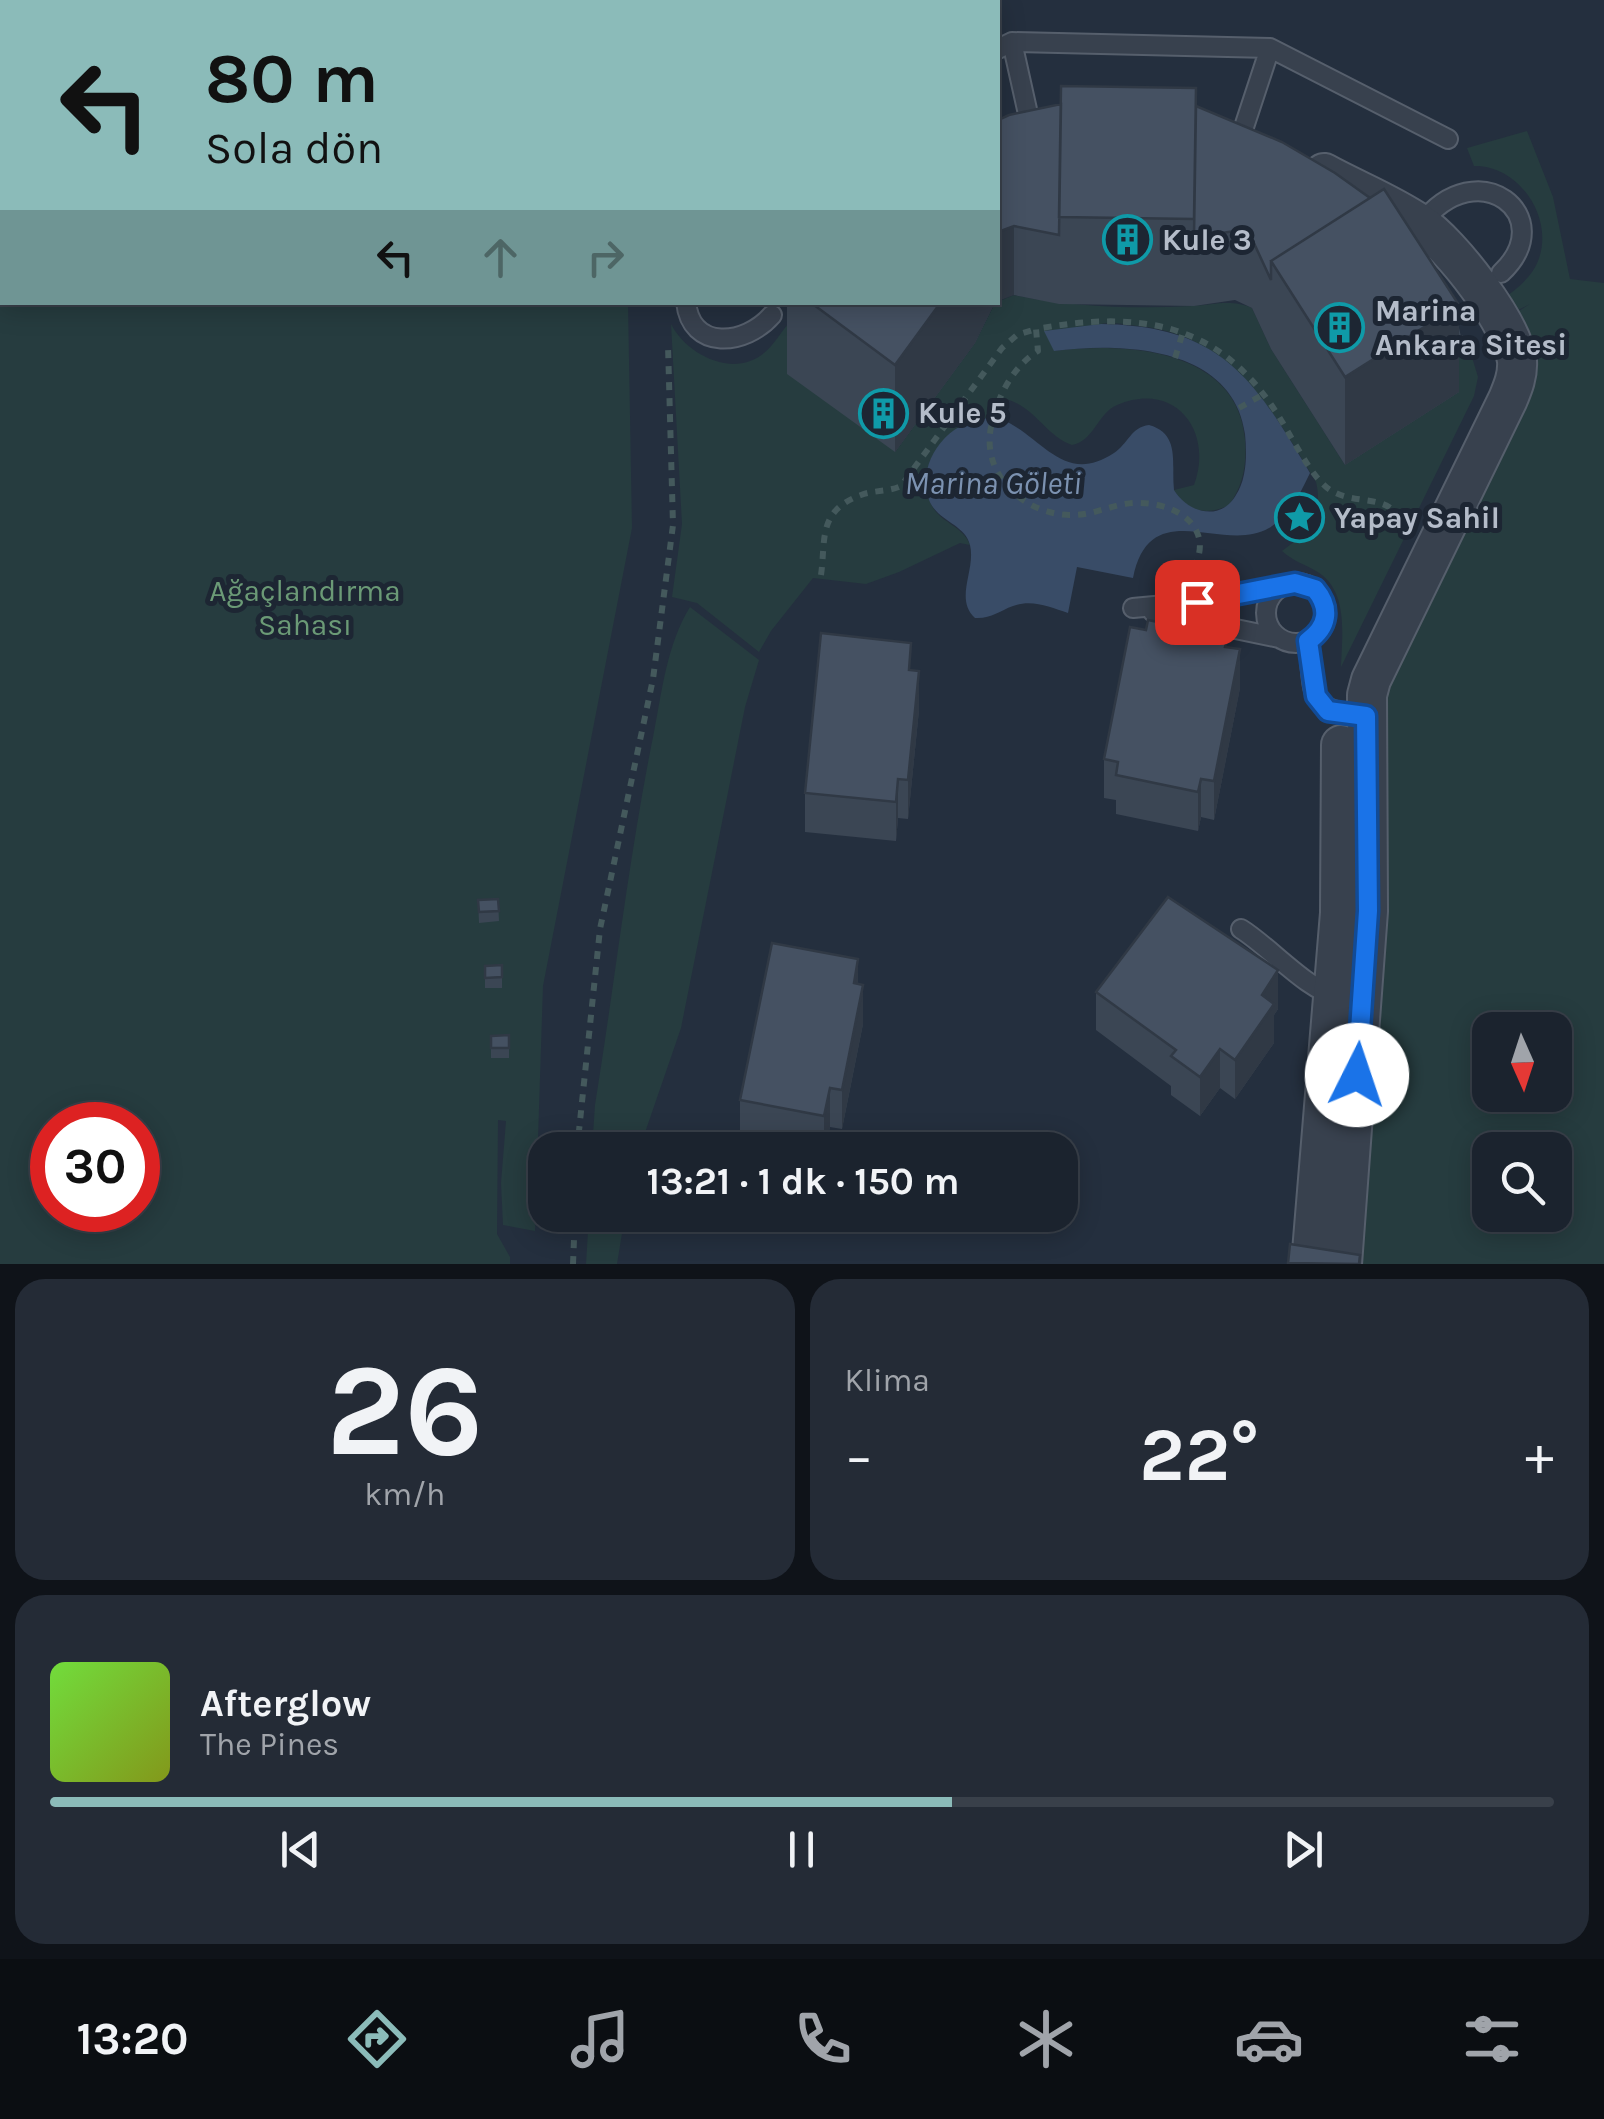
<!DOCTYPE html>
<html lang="tr">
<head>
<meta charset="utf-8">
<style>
	:root { --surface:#1b232e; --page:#242b36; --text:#f1f3f6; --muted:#a0a4aa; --line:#39404a; --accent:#8bbbb9 }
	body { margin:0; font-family:Karla,sans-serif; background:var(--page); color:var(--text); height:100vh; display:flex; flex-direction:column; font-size:38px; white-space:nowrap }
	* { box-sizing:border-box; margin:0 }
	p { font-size:32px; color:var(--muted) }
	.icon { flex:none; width:55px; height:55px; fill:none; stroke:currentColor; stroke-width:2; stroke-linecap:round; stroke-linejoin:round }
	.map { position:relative; height:1264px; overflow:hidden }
	.panel { display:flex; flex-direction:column; gap:15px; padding:15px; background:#0f1319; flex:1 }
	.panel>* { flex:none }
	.top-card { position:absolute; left:0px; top:0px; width:1000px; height:305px; box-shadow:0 5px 25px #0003,0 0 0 2px var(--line); background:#8bbbb9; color:#111; overflow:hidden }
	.needle { width:65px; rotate:177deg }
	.tools { position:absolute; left:1472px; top:1012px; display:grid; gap:20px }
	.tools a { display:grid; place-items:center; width:100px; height:100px; border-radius:20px; background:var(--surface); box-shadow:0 5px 25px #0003,0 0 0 2px var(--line); font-size:50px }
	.speed { position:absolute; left:30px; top:1102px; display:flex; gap:20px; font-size:50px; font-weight:700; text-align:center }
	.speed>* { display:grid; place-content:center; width:130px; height:130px; border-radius:50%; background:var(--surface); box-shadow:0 5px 25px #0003,0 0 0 2px var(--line); line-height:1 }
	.speed .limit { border:15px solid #d22; background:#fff; color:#111 }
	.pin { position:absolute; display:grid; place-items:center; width:85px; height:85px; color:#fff; margin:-42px; border-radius:20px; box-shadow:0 5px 15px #0006 }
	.me { position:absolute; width:110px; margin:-55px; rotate:4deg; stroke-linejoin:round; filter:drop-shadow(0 0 8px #0008) }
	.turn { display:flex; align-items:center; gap:35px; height:210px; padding:0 40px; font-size:45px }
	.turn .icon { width:130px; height:130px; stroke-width:2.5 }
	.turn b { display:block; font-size:70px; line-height:85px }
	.lanes { display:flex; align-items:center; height:95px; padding:0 40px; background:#0003; justify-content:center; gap:50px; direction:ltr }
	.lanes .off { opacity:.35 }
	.big { font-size:75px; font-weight:700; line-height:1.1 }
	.panel .card { flex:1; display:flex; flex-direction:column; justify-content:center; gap:15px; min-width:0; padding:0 35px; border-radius:30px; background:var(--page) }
	.panel .dial { align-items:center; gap:0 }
	.dial b { font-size:130px; line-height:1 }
	.song { display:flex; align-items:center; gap:30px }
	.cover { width:120px; height:120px; border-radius:15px; background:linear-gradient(135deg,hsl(100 70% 55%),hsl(70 70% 35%)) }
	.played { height:10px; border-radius:5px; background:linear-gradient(90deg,var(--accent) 60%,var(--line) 60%) }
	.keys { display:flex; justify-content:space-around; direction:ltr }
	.heat { display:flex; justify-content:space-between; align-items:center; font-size:55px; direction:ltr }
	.panel .tiles { flex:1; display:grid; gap:15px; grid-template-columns:1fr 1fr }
	.card:last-child { grid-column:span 2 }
	.trip { position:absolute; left:528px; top:1132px; width:550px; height:100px; border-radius:30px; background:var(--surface); box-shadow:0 5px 25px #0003,0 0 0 2px var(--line); font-weight:700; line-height:100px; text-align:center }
	.menu { display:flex; height:160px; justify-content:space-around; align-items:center; background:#0b0e12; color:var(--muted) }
	.menu .icon { width:70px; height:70px }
	.menu .on { color:var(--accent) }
	.menu b { font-size:45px; color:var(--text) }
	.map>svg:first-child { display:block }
	.green { fill:#263c3f; fill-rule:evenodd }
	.water { fill:#394c67 }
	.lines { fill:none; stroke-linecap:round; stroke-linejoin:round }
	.service-casing { stroke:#565f6c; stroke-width:22 }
	.minor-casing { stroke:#565f6c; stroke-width:42 }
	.path { stroke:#44595c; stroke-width:6; stroke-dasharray:8 8; stroke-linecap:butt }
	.service { stroke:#38414e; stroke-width:18 }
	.minor { stroke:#38414e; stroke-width:38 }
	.wall { fill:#3b4654 }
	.shaded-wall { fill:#303945 }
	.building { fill:#455162; stroke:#303945; stroke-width:2.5 }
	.route-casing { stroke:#114b97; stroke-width:25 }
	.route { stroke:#1a73e8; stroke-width:18 }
	.labels { text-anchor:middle; stroke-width:10; stroke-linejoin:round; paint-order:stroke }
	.poi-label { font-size:30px; font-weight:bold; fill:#b4bcc9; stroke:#1d2633; text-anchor:start }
	.park-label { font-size:30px; fill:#6b9a76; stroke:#1d2633 }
	.water-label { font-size:32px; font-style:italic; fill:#7c92b1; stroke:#1d2633 }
</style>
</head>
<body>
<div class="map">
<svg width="1604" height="1264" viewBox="0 0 1604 1264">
	<rect width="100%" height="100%" fill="#242f3e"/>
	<path class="green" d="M0 0H690V2H2V302L628 303 632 528 543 986 535 1231 503 1225 501 1183 506 1121 498 1120 497 1234 510 1257V1264H0ZM52 1125H138V1210H52Z
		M1527 131 1553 197 1570 279 1604 283V1264H1362L1386 889 1382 693 1518 422 1526 393 1511 316 1530 304 1508 315 1501 300C1515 291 1532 277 1538 261 1555 218 1519 165 1474 166L1467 148ZM1490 1030H1555V1095H1490ZM1490 1150H1555V1215H1490Z
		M1014 295C1071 307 1133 309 1192 306 1215 305 1230 299 1252 308L1271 349 1345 465 1438 359 1468 344 1478 377 1474 396 1341 667C1342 635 1349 590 1316 571 1304 564 1293 561 1282 551 1307 533 1324 515 1316 482 1273 411 1231 335 1139 326 1128 325 1112 321 1101 324 1086 328 1068 343 1054 351 1124 342 1238 348 1245 440 1247 464 1243 486 1229 505 1207 516 1187 512 1174 490L1194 485C1214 431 1175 380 1117 405 1098 413 1094 441 1072 445 1045 436 1033 403 1001 398L994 417C953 420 909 463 932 506 941 523 963 526 970 545L960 543 899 572 866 584 813 578 771 631 759 652 697 603 672 597 682 524 671 324C686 354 733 379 764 353 774 345 781 332 789 323L895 452 975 343 995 303Z
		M690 607 759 660 745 707 681 1028 639 1150H592L595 1105C615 981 629 855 654 732 662 691 667 644 690 607Z
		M589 1215H625L617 1264H586Z"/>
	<path class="water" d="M1101 324C1221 326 1253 377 1310 473 1299 495 1291 515 1269 528 1223 555 1150 493 1133 578L1077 567 1068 613C1050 607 1032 599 1013 606 999 611 991 619 975 618 954 599 976 570 970 545 965 524 937 521 929 500 913 457 959 408 1003 420 1043 437 1064 486 1114 453 1128 444 1131 427 1149 425 1181 434 1171 464 1174 490 1188 513 1221 522 1236 495 1247 478 1247 454 1245 434 1233 346 1122 342 1054 351L1044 331Z"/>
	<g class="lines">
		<defs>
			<path id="service" d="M1012 42 1030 123
				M998 49 1012 42 1270 48 1448 139
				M1243 130 1270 48
				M1421 224C1478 150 1561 217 1501 273
				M686 302C691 351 745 346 772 315
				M1266 613a30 30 0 1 1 60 0a30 30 0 1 1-60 0Z
				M1133 608 1197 602 1284 585
				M1153 612 1279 638
				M1308 641C1315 695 1304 711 1366 715
				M1241 929C1270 947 1308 991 1337 996"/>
			<path id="minor" d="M1324 173C1355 190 1391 204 1420 224 1451 244 1513 325 1517 361 1518 375 1513 387 1508 399L1371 680 1367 695 1368 911 1342 1264
				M1311 1264 1340 913 1341 745"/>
		</defs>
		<use href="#service" class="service-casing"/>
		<use href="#minor" class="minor-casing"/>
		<path class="path" d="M698 2 699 0
			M1175 358 1183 332
			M1239 408 1264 394
			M821 575C826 540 817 511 861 495 874 490 888 492 901 486L1002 348 1017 335 1036 329
			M1184 581C1221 539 1188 504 1140 503 1116 502 1096 515 1073 515 1026 516 981 476 991 427 997 398 1012 367 1038 351L1036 329C1135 311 1215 320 1274 409 1289 431 1307 470 1325 486 1354 511 1395 486 1405 533
			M577 1150 600 929 653 679 673 525 668 345
			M573 1264 575 1215"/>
		<use href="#service" class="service"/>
		<use href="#minor" class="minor"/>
	</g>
	<path class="wall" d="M1196 106 1459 328 1463 345 1459 348V392L1345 465 1271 349 1252 308 1235 300 1194 306V304V306L1059 304V302V304L1014 295 998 120Z
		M787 302H995L975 343 895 452 787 374Z
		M1228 647 1240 688 1214 820 1201 817 1198 831 1116 814V800L1104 798V759Z
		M911 670 919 710 908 819 898 818 896 841 805 832V793Z
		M498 899 499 921 479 923 478 900Z
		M502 965V988H485V966Z
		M858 984 863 1024 842 1129 830 1127 825 1150H798L740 1139V1100Z
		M1096 992 1278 1009 1274 1015V1043L1235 1099 1220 1088 1200 1116 1171 1095V1086L1096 1030Z
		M509 1035V1058H491V1036Z"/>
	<path class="shaded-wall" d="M1014 226V295L998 301V232Z
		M941 302H995L975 343 895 452V365Z
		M1459 305V337L1463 335V345L1459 348V392L1345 465V377Z
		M1240 649V688L1214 820V781Z
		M919 671V710L908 819V780Z
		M898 779V818L896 841V802Z
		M1201 779V817L1198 831V792Z
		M858 959V998L854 983Z
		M1278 970V1009L1274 1015V1043L1235 1099V1060L1262 995Z
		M863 985V1024L842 1129V1090Z
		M1220 1049V1088L1200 1116V1077Z
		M830 1088V1127L824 1150V1116Z"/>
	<path class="building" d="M1061 86 1196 88 1194 219 1059 217Z
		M1061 104 1059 235 1014 226 998 232V120L1009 115Z
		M1196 106 1282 142 1335 173 1370 198 1271 261V280L1252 239 1235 231 1194 237Z
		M1384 189 1459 305 1345 377 1271 261Z
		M810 302H941L895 365Z
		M1148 620 1228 636 1225 647 1240 649 1214 781 1201 779 1198 792 1116 775 1118 762 1104 759 1130 627 1146 630Z
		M821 633 911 643 909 670 919 671 908 780 898 779 896 802 805 793Z
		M1168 897 1278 970 1262 995 1274 1004 1235 1060 1220 1049 1200 1077 1171 1056 1176 1050 1096 992Z
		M498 899 499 911 479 912 478 900Z
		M772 943 858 959 854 983 863 985 842 1090 830 1088 824 1116 740 1100Z
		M502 965V977L485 978V966Z
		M509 1035V1048H491V1036Z
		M1290 1244 1360 1255 1359 1264 1288 1263Z"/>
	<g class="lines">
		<defs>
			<path id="route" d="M1197 602 1295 583 1315 589C1331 608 1328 627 1308 641L1316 696 1328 711 1366 716 1368 911 1357 1075"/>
		</defs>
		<use href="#route" class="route-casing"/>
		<use href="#route" class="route"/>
	</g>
	<defs>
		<symbol id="building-ring" viewBox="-11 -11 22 22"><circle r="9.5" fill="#1d2633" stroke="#0f9aa8" stroke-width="1.5"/><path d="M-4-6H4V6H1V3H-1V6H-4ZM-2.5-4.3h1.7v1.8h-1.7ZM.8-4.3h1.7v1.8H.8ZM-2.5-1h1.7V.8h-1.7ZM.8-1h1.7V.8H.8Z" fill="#0f9aa8"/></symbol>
		<symbol id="sight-ring" viewBox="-11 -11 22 22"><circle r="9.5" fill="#1d2633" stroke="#0f9aa8" stroke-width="1.5"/><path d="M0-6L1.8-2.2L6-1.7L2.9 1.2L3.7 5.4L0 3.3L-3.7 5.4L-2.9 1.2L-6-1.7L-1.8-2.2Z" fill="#0f9aa8"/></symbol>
	</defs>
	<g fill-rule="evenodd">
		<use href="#building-ring" x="1100" y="212" width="55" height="55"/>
		<use href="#building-ring" x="1312" y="300" width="55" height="55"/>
		<use href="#building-ring" x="856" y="386" width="55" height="55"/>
		<use href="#sight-ring" x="1272" y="490" width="55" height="55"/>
	</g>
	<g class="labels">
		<g class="poi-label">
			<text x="1162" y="250">Kule 3</text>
			<text x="1375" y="321">Marina<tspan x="1375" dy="34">Ankara Sitesi</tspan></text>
			<text x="918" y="423">Kule 5</text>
			<text x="1334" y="528">Yapay Sahil</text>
		</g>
		<g class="park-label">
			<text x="305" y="601">Ağaçlandırma<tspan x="305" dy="34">Sahası</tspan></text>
		</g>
		<g class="water-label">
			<text x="993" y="494">Marina Göleti</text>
		</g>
	</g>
</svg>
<div class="tools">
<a><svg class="needle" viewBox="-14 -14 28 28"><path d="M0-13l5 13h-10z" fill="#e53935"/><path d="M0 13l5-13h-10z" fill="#a0a4aa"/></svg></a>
<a><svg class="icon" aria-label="search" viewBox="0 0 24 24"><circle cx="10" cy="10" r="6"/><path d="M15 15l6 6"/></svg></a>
</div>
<div class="speed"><div class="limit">30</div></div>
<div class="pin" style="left:1197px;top:602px;background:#d93025"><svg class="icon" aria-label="arrive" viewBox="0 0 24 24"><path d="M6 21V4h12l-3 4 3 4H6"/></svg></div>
<svg class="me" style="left:1357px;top:1075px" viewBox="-20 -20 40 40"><circle r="19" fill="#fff"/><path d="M0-13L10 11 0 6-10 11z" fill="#1a73e8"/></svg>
<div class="trip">13:21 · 1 dk · 150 m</div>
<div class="top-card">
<div class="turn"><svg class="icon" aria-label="left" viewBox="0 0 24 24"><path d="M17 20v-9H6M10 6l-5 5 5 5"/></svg><div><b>80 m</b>Sola dön</div></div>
<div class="lanes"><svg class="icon" aria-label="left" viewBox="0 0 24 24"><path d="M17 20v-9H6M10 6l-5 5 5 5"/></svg><svg class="icon off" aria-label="ahead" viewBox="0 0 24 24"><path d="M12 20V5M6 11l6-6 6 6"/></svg><svg class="icon off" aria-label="right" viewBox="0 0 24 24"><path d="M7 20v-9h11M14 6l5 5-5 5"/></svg></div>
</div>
</div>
<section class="panel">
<div class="tiles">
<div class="card dial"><b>26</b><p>km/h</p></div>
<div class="card"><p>Klima</p>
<div class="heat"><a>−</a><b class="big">22°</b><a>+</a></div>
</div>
<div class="card">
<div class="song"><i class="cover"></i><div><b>Afterglow</b><p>The Pines</p></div></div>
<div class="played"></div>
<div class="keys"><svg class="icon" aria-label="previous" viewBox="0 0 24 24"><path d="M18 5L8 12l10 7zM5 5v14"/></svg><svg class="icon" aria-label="pause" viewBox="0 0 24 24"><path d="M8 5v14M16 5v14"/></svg><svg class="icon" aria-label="next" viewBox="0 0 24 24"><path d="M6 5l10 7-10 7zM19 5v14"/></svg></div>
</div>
</div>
</section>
<nav class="menu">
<b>13:20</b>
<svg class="icon on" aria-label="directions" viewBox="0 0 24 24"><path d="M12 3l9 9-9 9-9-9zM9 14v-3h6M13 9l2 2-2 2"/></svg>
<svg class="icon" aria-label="music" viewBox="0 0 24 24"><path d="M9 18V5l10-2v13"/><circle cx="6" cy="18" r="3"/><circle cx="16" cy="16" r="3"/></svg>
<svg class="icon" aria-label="phone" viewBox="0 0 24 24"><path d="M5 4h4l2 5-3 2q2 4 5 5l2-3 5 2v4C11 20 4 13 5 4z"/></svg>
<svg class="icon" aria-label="climate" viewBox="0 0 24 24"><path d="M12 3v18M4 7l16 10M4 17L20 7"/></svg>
<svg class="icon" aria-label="car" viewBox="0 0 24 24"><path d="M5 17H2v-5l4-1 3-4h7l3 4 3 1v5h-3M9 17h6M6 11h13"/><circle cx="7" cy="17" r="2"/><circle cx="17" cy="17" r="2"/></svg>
<svg class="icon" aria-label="filters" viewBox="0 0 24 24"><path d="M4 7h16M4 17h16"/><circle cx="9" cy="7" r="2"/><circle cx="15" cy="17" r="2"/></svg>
</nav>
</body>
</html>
